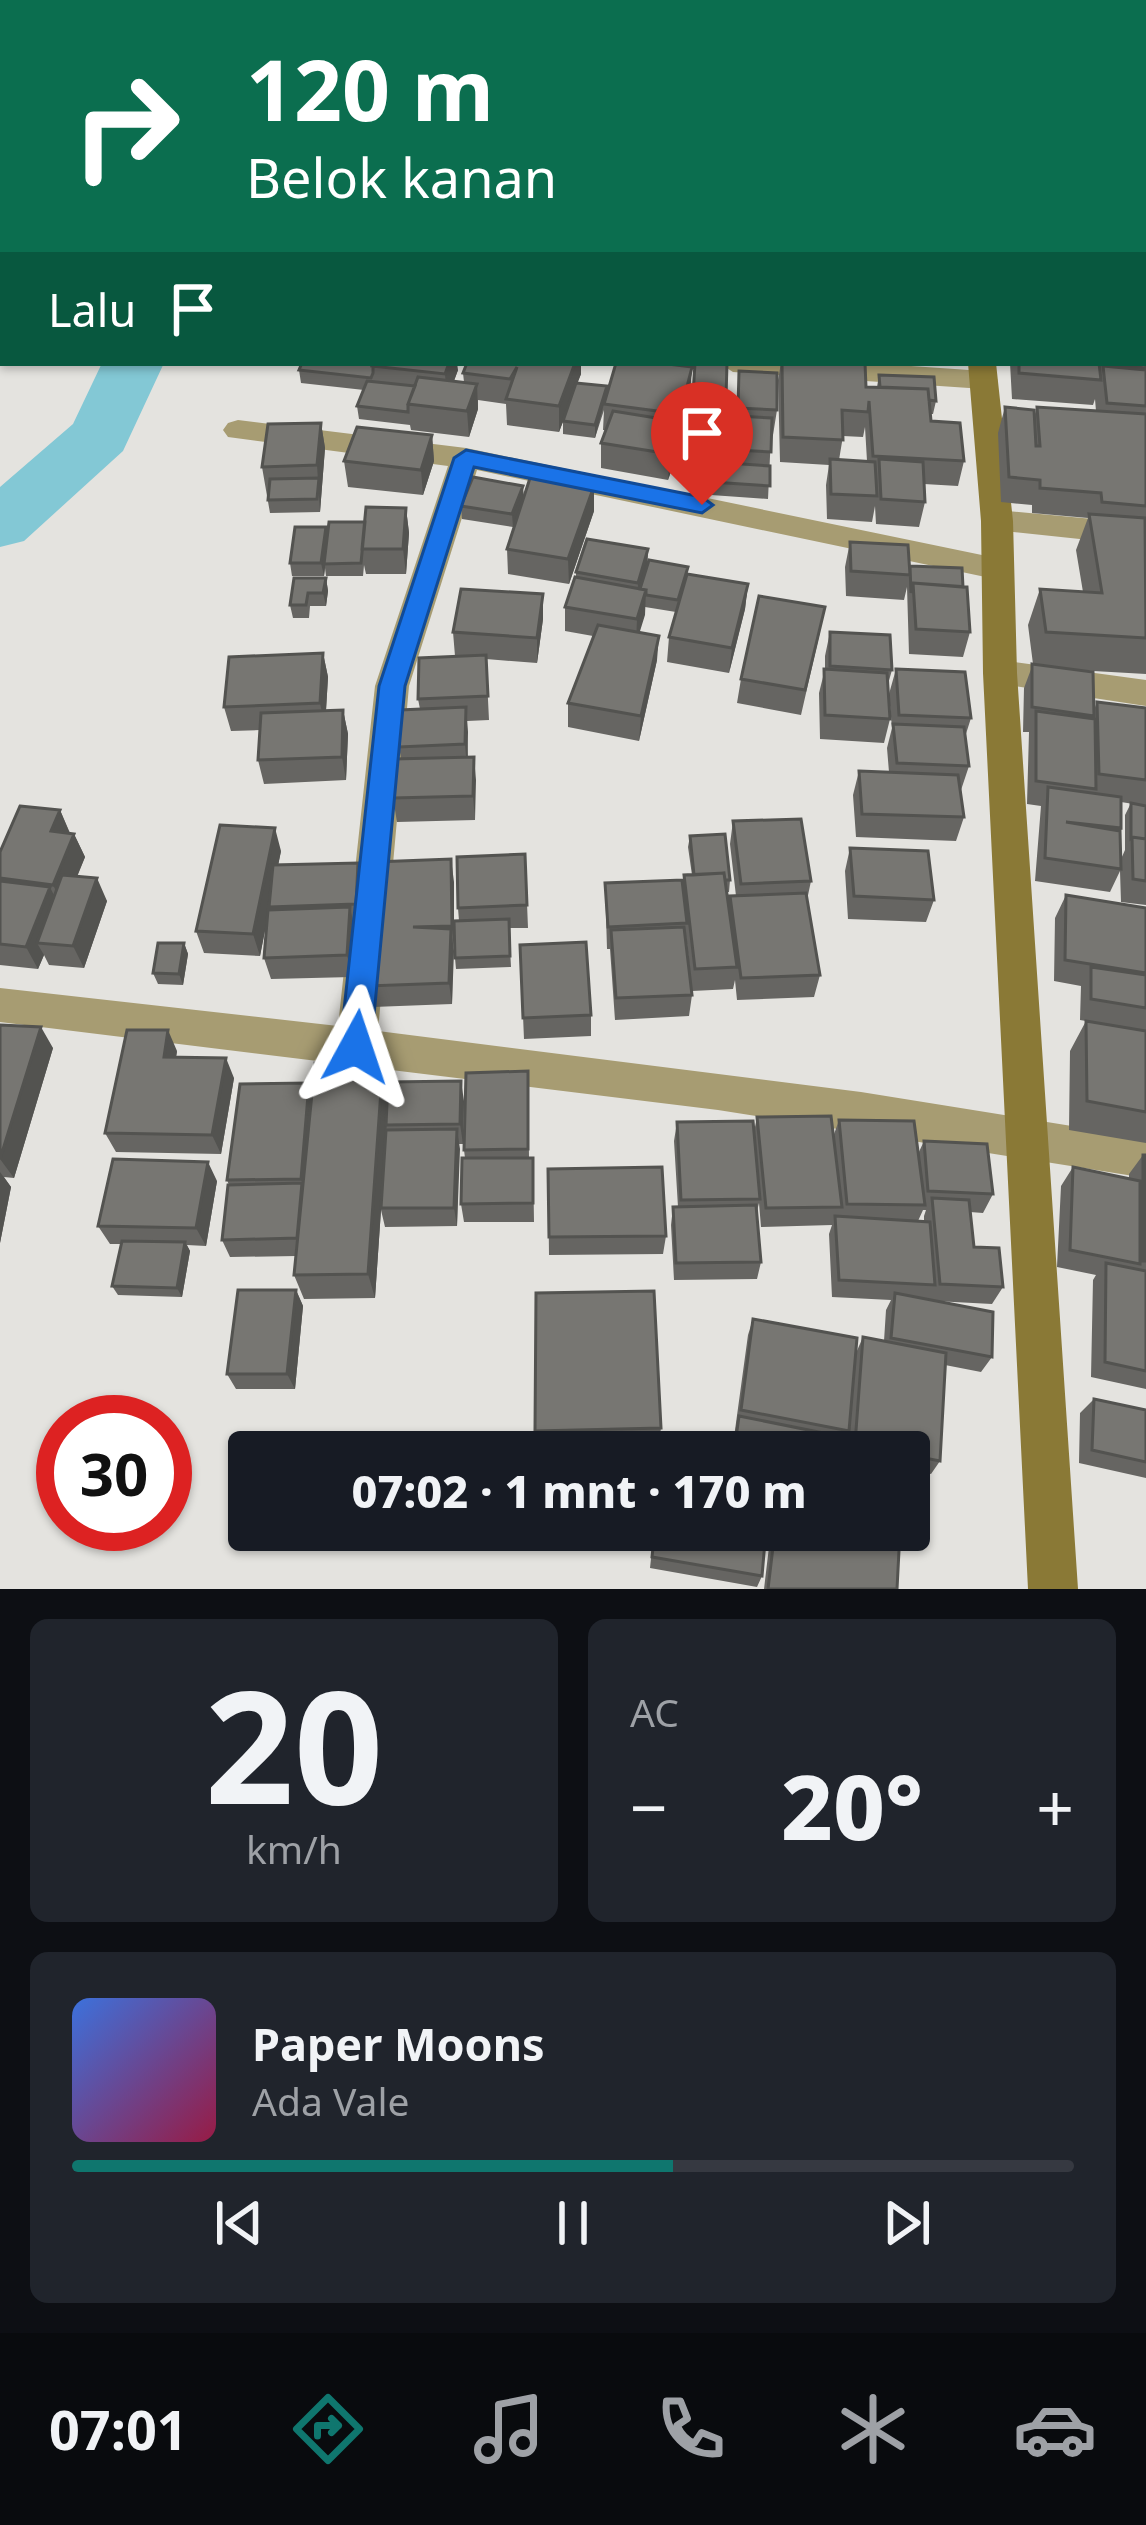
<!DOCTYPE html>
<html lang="id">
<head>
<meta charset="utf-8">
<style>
	:root { --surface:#171b24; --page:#20242c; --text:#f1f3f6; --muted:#9ea1a6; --line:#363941; --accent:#0f766e }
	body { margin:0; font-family:"Noto Sans",sans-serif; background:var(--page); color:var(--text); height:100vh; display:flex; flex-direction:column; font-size:45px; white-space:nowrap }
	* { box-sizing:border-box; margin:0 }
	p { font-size:39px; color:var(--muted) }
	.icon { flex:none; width:66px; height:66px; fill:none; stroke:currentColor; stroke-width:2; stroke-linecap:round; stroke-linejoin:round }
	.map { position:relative; height:1589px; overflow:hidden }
	.panel { display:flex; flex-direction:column; gap:30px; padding:30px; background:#0d0f14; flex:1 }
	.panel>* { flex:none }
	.top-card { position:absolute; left:0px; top:0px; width:1146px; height:366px; box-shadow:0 3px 9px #0004; background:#0b6e4f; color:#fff; overflow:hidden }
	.speed { position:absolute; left:36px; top:1395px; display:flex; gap:24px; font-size:60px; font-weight:700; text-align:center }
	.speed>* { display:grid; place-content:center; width:156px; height:156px; border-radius:50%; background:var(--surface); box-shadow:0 3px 9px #0004; line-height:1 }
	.speed .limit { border:18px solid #d22; background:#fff; color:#111 }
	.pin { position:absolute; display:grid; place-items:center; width:102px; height:102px; color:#fff; margin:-123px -51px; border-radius:50% 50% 50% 0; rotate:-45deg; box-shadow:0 0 12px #0007 }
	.pin .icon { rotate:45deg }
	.me { position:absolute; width:132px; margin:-66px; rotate:5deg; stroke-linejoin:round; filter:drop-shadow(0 0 9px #0008) }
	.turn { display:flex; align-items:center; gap:42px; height:252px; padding:0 48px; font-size:54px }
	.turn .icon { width:156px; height:156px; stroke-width:2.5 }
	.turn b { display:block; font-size:84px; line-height:102px }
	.then { display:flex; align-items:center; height:114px; padding:0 48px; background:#0003; gap:24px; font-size:45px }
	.big { font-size:90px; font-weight:800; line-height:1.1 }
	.panel .tile { flex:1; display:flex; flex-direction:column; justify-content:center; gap:18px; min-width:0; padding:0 42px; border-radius:18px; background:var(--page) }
	.panel .dial { align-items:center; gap:0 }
	.dial b { font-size:156px; line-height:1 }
	.song { display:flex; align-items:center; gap:36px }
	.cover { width:144px; height:144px; border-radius:18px; background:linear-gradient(135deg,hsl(220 70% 55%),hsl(340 70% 35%)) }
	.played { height:12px; border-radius:6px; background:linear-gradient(90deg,var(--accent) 60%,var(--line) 60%) }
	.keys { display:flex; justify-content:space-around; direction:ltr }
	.heat { display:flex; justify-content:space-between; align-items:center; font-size:66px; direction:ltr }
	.panel .tiles { flex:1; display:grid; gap:30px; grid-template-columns:1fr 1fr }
	.tile:last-child { grid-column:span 2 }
	.trip { position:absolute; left:228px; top:1431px; width:702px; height:120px; border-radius:12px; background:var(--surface); box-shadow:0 3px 9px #0004; font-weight:800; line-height:120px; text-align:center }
	.tabs { display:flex; height:192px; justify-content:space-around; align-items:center; background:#090b0e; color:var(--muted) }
	.tabs .icon { width:84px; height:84px }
	.tabs .selected { color:var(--accent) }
	.tabs b { font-size:54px; color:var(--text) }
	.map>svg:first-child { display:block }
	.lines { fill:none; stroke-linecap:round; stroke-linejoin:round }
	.river { fill:#83c8d5; fill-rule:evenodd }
	.street { fill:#a79c72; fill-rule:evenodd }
	.secondary { fill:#8a7936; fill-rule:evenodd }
	.highway { fill:#5b4c0f; fill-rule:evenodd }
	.wall { fill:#666562; fill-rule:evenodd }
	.shaded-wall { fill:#535350 }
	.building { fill:#777672; stroke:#535350; stroke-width:3 }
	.route { fill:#1a73e8; stroke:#114b97; stroke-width:3 }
</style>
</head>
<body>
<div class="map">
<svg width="1146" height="1589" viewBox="0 0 1146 1589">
	<rect width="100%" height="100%" fill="#e4e3df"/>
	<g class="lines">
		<path class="river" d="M94 0H144L92 3Z
			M0 84H3V117H0Z
			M102 363H164L123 451 24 541 0 547V487L73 424Z"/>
		<path class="street" d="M1143 310H1146V327H1143Z
			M719 363H867L984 371 998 380 984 389 733 372Z
			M238 420 466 448 1006 560 1011 568 1006 576 995 579 477 470 409 686 378 1031 861 1092 1146 1138V1178L718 1110 0 1022V988L338 1026 375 686 448 466 228 437 223 430 228 423Z
			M997 510 1146 524V546L986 529 981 521 986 513Z
			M1000 660 1146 680V706L988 682 983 673 988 664Z"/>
		<path class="secondary" d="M3 245V261L0 262V246Z
			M968 363H996L1013 521 1017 673 1078 1589H1028L983 673 981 521Z"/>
		<path class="highway" d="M677 0H705L707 3H679Z
			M752 0H780L782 3H754Z
			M1143 148H1146V163H1143Z
			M1143 175 1146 176V192L1143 191Z"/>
	</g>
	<path class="wall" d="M1141 0H1146V50H1143V3H1140Z
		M1146 333V674L1076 670 1094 710 1097 702 1146 708V806L1121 802 1120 831 1121 859 1125 850V815L1131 803 1146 806V905L1121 902 1120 871 1110 892 1035 881 1041 806 1027 804 1029 732H1023L1024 688 1033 664 1028 625 1040 589 1083 592 1076 550 1088 518 1032 513V505L1001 502 998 433 1005 407 1034 417 1037 407 1096 411 1095 399 1093 405 1012 399 1010 363H1143Z
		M302 363 458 370 454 381 464 382 463 373 467 363H581V374L577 383 607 386V394L692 367 690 393 680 431 679 448 668 480 601 468V443L606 430H603L604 410 595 438 563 434V421L566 414 559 432 507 425 506 404 478 400V409L469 437 411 430 410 425 359 419 357 406 364 390 301 383 299 370Z
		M695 363H727L724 411 692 409Z
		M781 363H865L866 387H877L879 375 936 401 933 414H930L931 421 964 461 958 486 924 484 925 502 919 527 876 524 875 506 872 522 827 519 826 485 829 465 780 462 778 380ZM865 427 867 461 839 460 843 436 863 437Z
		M739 371 777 410 773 435H771L768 499 711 495 718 415 736 416Z
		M321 423 325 448 320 512 270 513 262 467Z
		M432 435 434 461 423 495 348 487 344 461Z
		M594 486V511L569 584 508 574 507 549Z
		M524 499 513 527 462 519 461 506Z
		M406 508 409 533 406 574H366L364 565 363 576H326L325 568 324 576H292L290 563 327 537 365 522Z
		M850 542 909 566 970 632 963 657 909 654 907 587 904 600 846 596 845 567Z
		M648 549 647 566 748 584 745 609 729 673 667 662 669 637 676 612 645 607 639 632 657 660 639 741 568 727V703L593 636 565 631V607L576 577V572Z
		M326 578 328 591 326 606H310L309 618H293L290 605Z
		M543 619 537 663 486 659 489 720 467 721 468 757H474L475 820 397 822 393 798 401 758 399 747 420 709 418 699 455 656 453 632Z
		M820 632 801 715 737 703 741 679Z
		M830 632 892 670 888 684 890 719 884 743 820 739 819 693 825 669V656Z
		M323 653 328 677 326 710H343L348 734 346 780 264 784 258 760 260 730 231 731 224 707Z
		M896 669 971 718 965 737 969 766 961 790 964 817 956 841 856 837 853 795 859 771 889 772 887 748 892 728 889 694Z
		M60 810 70 833 74 834 85 857 77 877 107 901 84 968 49 965 44 955 38 969 0 965V852Z
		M733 821 811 881 807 900 820 975 814 997 737 1000 735 980 733 989 692 991 686 934 692 995 689 1016 615 1020 610 949H607L605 883 683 888 684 875H692L688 847 690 836 730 880 729 892H727L729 905 730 896H736L730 844Z
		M850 848 934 900 926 922 848 919 845 871Z
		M281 851 278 865 363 886 361 927H355L352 977 271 979 264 958 267 919 260 956 204 953 196 931Z
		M525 854 528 928H509L511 967 456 969 455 958 459 921 458 908Z
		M454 882 452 1004 373 1007 368 986Z
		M1066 895 1146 908V1031L1080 1020 1081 986 1054 981 1055 918Z
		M184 943 188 954 183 985 158 984 153 973Z
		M520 945 591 1015V1036L524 1039Z
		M1086 1021 1146 1031V1143L1069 1130 1070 1051Z
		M0 1025 53 1048 14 1178 4 1177 11 1187 0 1243Z
		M177 1051 176 1057 234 1078 221 1154 116 1152 105 1133Z
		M383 1062 388 1087 464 1101 463 1144H459L457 1226 385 1227 381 1210 375 1298 304 1299 294 1275 296 1256 230 1257 222 1240 229 1185 227 1180 312 1091Z
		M528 1071 529 1158H533L534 1222H464L461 1204 465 1158 464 1150Z
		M757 1117 833 1137 839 1120 918 1154 924 1141 993 1194 983 1213 970 1212 974 1247 1003 1287 992 1304 935 1301 992 1357 981 1372 945 1365 940 1461 931 1474 909 1470V1452H848L856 1353 863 1337 884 1341 886 1310 891 1300 832 1297 829 1234 832 1225 761 1227 759 1203 757 1211 761 1262 757 1279 674 1280 671 1225 673 1207H678L674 1141 677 1122 754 1132ZM923 1210H926L924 1216V1222L918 1221Z
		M1143 1155H1146V1389L1091 1377 1093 1280 1096 1275 1057 1267 1061 1186 1073 1167 1129 1179V1174Z
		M548 1169 666 1236 663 1254 549 1255Z
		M217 1181 206 1246 187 1245 190 1251 182 1297 118 1295 112 1286 121 1244H110L98 1226Z
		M296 1290 303 1306 295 1389H236L227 1374Z
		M753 1319 849 1431 846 1437 847 1452H732L748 1335Z
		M1094 1399 1146 1410V1478L1079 1463 1080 1413Z
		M661 1428 658 1448 537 1450 535 1431Z
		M654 1530 762 1576 757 1587 650 1568Z
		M771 1530 900 1531 897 1589H764Z"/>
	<path class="shaded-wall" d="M449 363H457L458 370 447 399 445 374Z
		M575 363H581V374L559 432V406Z
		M692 367 690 393 680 431 679 448 668 480 670 454 679 428 680 414Z
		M477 384 478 409 469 437 467 411Z
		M607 386V400L604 404 595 438V425Z
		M321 423 325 448 320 512 317 465Z
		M432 435 434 461 423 495 421 470Z
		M523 486 524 499 513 527 512 514Z
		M594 486V511L569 584 568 559Z
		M406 508 409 533 406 574 403 549Z
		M326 527 328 540 324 576 321 563Z
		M648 549 647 575 637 608 638 583Z
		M326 578 328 591 326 606 323 593Z
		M748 584 745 609 729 673 732 648Z
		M646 590 645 615 636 644 637 619Z
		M543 594V619L537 663V638Z
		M659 636 657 660 639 741 641 716Z
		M323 653 328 677 325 727 320 703Z
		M466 707 468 732 467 768 465 744Z
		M343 710 348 734 346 780 342 757Z
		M474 757 476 780 475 820 473 796Z
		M60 810 70 834 51 831Z
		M275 828 281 851 260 956 253 934Z
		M74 834 85 857 64 907 53 885Z
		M451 859 454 882V948L452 926Z
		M358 863 363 886 361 927 356 904Z
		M97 878 107 901 84 968 73 946Z
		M50 887 61 910 37 943 44 955 38 969 26 947Z
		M350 907 355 930 352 977 347 955Z
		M451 929 454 951 452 1004 449 983Z
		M184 943 188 954 183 985 179 974Z
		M41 1027 53 1048 14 1178 0 1159Z
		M168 1030 177 1051 173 1077 164 1057Z
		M226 1058 234 1078 221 1154 212 1135Z
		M383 1062 389 1092 375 1298 368 1274Z
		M461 1081 464 1101 463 1144 460 1124Z
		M309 1083 315 1103 307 1198 301 1179Z
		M457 1129 460 1149 457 1226 454 1208Z
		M208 1162 217 1181 206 1246 196 1228Z
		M0 1172 11 1187 0 1243Z
		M185 1242 190 1251 182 1297 177 1288Z
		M296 1290 303 1306 295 1389 287 1374Z"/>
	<path class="building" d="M243 0H272V3H243Z
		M425 0H466V3H425Z
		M471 0H504V3H471Z
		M1110 0H1136L1138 3H1111Z
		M1143 14 1146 21V37H1143Z
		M1143 55H1146V79H1143Z
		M1143 332 1146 333V368L1103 364 1143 363Z
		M302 363H373V373L371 378 299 370Z
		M373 363H449L445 374 372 366Z
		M467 363H575L559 406 506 399 517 367 510 379 463 373Z
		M616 363H660L692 367 680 414 604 404Z
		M695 363H727L726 398 693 396Z
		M782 363H865L866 387 928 389 931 421 960 423 964 461 873 456 869 401 868 412 842 410 843 440 783 437Z
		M1019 363H1099L1101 380 1019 373Z
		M1103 366 1146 370V406L1107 403Z
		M739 371 777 373V410L738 408Z
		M879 375 934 377 936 401 929 400 928 389 880 387Z
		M418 377 477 384 467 411 408 404Z
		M367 381 415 386 408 404V412L357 406Z
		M576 383 607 386 595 425 563 421Z
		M1005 407 1034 410 1036 446H1040L1037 407 1146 414V506L1102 502 1101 493 1040 488V480L1009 477Z
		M613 411 681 422 670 454 601 443Z
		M718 415 772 418 771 452 717 449Z
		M321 423 317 465 262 467 268 424Z
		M357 427 432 435 421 470 344 461Z
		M830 459 875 462 877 496 831 494Z
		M879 459 923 462 925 502 881 499Z
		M713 462 770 466V486L712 482Z
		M531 475 594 486 568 559 507 549Z
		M473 477 523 486 512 514 461 506Z
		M319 478 317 499 268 500 270 479Z
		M366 507 406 508 403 549H362Z
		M1089 514 1145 518 1146 638 1046 632 1040 589 1102 593Z
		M329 522H365L361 563 324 564Z
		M295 527H326L321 563H290Z
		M587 539 648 549 638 583 576 572Z
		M850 542 908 545 910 575 851 571Z
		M649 560 688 567 678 600 646 595V590L640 589Z
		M910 566 962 568 963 587 913 583 911 593Z
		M687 574 748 584 732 648 669 637Z
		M575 577 646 590 637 619 565 607Z
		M294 578H326L323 593H308L306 605H290Z
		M913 583 967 587 970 632 916 629Z
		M461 589 543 594 537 638 453 632Z
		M759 596 825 607 805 690 741 679Z
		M598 625 659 636 641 716 568 703Z
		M830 632 890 635 892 670 830 666Z
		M323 653 320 703 224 707 229 657Z
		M486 655 488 696 418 699 419 658Z
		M1032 664 1093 672 1094 716 1032 707Z
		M824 669 887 673 890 719 825 715Z
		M896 669 965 672 971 718 899 715Z
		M1097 702 1146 708V780L1099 774Z
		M466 707 465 744 399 747 400 710Z
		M343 710 342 757 258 760 261 713Z
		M1036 711 1095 719 1096 789 1036 781Z
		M893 724 964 727 969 766 897 763Z
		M474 757 473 796 393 798 394 759Z
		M859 771 958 775 964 817 862 814Z
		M1048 787 1121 797V828L1066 822 1120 831 1121 869 1045 858Z
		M1131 803 1146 806V839L1132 837 1131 838Z
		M20 806 60 810 51 831 74 834 53 885 0 878V852Z
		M801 819 811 881 741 884 733 821Z
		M220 825 275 828 253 934 196 931Z
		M725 834 730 880H725L724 873 694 875 690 836Z
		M1132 837 1146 839V881L1133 879Z
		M850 848 928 851 934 900 854 896Z
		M525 854 527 905 458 908 457 857Z
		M451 859 452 926 413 927 451 929 449 983 368 986 375 862Z
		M358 863 356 904 269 907 273 865Z
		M724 873 737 967 695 969 684 875Z
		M62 875 97 878 73 946 37 943Z
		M682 880 687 923 608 927 605 883Z
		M0 881 50 887 26 947 0 944Z
		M806 893 820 975 741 978 730 896Z
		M1066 895 1146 908V973L1065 960Z
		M350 907 347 955 264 958 268 910Z
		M509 919 510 956 455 958 454 921Z
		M684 927 692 995 616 998 611 930Z
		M586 942 591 1015 523 1018 520 945Z
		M158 943H184L179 974 153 973Z
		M1091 967 1146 975V1008L1091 999Z
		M1086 1021 1146 1031V1112L1087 1101Z
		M0 1025 41 1027 0 1159Z
		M127 1030H168L164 1057 226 1058 212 1135 105 1133Z
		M383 1062 368 1274 294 1275 315 1063Z
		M528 1071V1149L464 1150 466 1073Z
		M461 1081 460 1124 386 1125 388 1082Z
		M309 1083 301 1179 227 1180 240 1084Z
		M831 1116 842 1207 766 1208 757 1117Z
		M839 1120 914 1121 925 1205 847 1204Z
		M753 1121 760 1199 681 1200 677 1122Z
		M457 1129 454 1208H381L386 1130Z
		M924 1141 987 1144 993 1194 928 1191Z
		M1143 1155H1146V1261H1143Z
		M462 1158H533V1203L461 1204Z
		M113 1159 208 1162 196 1228 98 1226Z
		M662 1167 666 1236 549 1237 548 1169Z
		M1073 1167 1140 1181V1264L1070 1250Z
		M302 1183 297 1238 222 1240 228 1185Z
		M932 1198 969 1200 974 1247 999 1248 1003 1287 940 1284Z
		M756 1205 761 1262 676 1263 673 1207Z
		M835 1216 930 1222 935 1285 839 1280Z
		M122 1241 185 1242 177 1288 112 1286Z
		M1106 1263 1146 1271V1371L1105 1362Z
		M238 1290H296L287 1374H227Z
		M654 1291 661 1428 535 1431 536 1293Z
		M895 1293 993 1312 992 1357 891 1338Z
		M753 1319 857 1338 849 1431 741 1410Z
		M863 1337 946 1353 940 1461 909 1455V1452H895L855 1444Z
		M1094 1399 1146 1410V1462L1092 1450Z
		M739 1416 848 1438 847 1452H734Z
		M655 1530H766L762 1576 652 1557Z
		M775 1530 900 1531 897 1589H768Z"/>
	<path class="route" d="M466 450 702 497 713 505 702 513 474 467 405 686 371 1047 366 1057 356 1061 345 1057 340 1047 379 686 454 458Z"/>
</svg>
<div class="speed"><div class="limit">30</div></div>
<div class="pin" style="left:702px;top:505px;background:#d93025"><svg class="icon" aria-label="arrive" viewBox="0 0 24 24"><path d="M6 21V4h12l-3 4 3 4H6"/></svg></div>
<svg class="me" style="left:356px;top:1047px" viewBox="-20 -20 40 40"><path d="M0-17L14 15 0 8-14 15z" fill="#1a73e8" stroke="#fff" stroke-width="4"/></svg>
<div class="trip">07:02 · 1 mnt · 170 m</div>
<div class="top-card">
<div class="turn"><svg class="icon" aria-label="right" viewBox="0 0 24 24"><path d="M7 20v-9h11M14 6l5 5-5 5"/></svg><div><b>120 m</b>Belok kanan</div></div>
<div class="then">Lalu<svg class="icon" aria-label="arrive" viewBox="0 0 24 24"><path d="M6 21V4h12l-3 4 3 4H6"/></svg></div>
</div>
</div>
<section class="panel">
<div class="tiles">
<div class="tile dial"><b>20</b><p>km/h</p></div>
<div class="tile"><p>AC</p>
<div class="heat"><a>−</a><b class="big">20°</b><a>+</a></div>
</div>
<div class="tile">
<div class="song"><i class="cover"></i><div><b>Paper Moons</b><p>Ada Vale</p></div></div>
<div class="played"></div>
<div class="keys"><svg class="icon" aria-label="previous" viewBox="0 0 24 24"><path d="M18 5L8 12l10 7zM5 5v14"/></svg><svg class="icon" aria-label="pause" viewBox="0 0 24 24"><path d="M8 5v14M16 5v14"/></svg><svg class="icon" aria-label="next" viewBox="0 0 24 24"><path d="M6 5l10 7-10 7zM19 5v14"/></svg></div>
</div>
</div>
</section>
<nav class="tabs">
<b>07:01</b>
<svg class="icon selected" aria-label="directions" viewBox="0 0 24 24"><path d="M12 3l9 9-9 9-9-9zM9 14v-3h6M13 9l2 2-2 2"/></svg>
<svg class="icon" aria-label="music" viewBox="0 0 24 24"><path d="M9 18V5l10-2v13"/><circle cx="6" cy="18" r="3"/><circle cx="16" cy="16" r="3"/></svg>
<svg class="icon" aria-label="phone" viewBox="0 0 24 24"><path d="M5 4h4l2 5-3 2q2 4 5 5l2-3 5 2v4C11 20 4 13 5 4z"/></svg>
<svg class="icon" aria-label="climate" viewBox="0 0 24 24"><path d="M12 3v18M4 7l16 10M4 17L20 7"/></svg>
<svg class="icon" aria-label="car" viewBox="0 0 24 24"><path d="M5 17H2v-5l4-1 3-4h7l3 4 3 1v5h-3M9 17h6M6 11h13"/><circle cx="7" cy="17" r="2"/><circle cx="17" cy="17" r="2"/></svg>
</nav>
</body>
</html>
